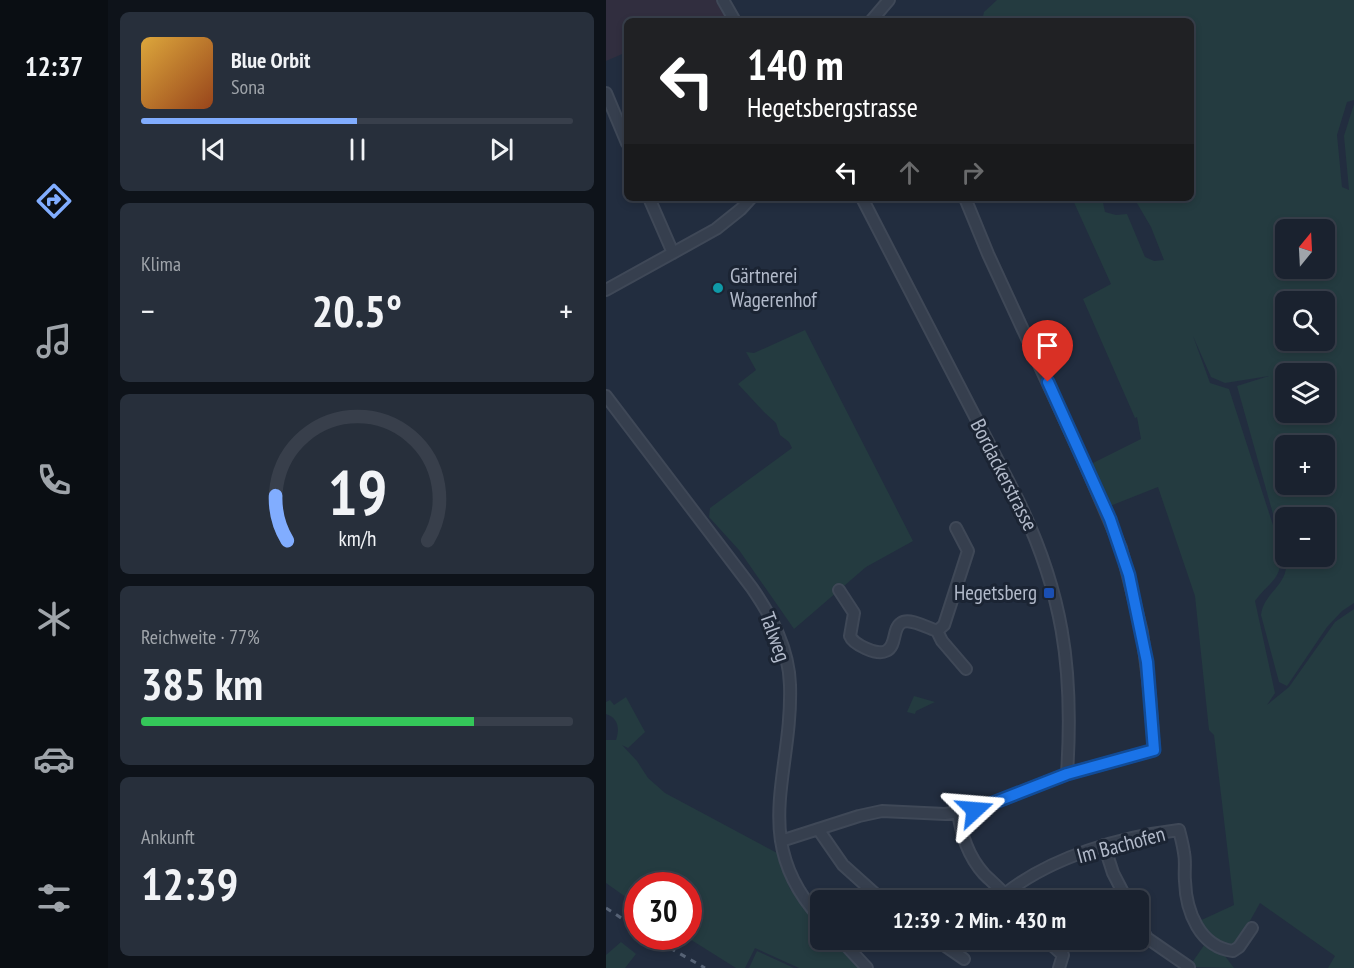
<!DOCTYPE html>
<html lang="de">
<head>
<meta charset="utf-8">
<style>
	:root { --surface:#1a222f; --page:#272f3b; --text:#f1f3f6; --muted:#9fa4aa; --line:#383f4b; --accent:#81adff }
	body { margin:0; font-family:"PT Sans Narrow",sans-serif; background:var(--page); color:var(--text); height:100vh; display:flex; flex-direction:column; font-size:22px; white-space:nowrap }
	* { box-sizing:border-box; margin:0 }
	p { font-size:20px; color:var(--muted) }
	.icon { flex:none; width:33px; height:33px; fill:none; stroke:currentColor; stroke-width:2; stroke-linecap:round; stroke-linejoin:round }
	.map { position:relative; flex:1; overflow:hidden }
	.drawer { display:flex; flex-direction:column; gap:12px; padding:12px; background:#0e131a; width:498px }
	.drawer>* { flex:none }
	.hud { position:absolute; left:18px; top:18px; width:570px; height:183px; border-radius:9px; box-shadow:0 3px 9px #0003,0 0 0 2px var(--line); background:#202124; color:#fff; overflow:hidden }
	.needle { width:39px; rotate:18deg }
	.buttons { position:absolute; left:669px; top:219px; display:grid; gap:12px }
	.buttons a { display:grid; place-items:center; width:60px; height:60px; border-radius:9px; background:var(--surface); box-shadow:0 3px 9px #0003,0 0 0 2px var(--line); font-size:30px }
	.speed { position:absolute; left:18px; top:872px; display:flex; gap:12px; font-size:30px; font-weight:700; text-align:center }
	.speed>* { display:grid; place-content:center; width:78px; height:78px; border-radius:50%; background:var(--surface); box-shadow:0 3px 9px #0003,0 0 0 2px var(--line); line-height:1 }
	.speed .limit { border:9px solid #d22; background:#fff; color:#111 }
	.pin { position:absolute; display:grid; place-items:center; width:51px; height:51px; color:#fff; margin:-62px -26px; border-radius:50% 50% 50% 0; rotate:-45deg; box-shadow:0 0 6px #0007 }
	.pin .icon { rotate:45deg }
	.me { position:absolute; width:66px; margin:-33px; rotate:71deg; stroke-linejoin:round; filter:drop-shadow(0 0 4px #0008) }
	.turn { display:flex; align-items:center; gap:21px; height:126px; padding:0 24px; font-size:27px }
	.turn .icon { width:78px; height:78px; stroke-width:2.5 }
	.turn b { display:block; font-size:42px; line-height:51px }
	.lanes { display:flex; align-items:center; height:57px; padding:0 24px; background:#0003; justify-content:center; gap:30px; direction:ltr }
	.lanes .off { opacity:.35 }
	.big { font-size:45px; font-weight:800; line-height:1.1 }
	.drawer .card { flex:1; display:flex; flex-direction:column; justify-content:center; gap:9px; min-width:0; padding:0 21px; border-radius:9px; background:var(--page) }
	.drawer .dial { align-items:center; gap:0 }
	.dial svg { height:156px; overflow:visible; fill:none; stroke:var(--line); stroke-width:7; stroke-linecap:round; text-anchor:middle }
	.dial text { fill:var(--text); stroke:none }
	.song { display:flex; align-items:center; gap:18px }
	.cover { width:72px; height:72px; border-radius:9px; background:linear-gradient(135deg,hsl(40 70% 55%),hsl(20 70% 35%)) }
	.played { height:6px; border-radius:3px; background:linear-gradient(90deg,var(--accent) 50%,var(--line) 50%) }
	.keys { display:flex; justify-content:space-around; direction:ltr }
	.heat { display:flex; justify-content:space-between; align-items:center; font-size:33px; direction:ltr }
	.charge { height:9px; border-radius:4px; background:linear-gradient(90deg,#34c759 77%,var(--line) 0) }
	.trip { position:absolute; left:204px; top:890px; width:339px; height:60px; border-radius:9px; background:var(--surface); box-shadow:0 3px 9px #0003,0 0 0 2px var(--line); font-weight:800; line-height:60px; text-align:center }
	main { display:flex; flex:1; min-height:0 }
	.tabs { display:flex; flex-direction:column; width:108px; justify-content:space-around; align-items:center; background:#0a0e13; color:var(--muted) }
	.tabs .icon { width:42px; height:42px }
	.tabs .current { color:var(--accent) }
	.tabs b { font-size:27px; color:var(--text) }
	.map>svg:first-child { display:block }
	.medical { fill:#312e3f }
	.green { fill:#243b40; fill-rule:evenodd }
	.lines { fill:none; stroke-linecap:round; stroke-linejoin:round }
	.minor-casing { stroke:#3f4857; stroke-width:14 }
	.minor { stroke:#363f4e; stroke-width:10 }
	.rail { stroke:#576376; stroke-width:3; stroke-dasharray:6 6; stroke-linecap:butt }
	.route-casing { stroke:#114b97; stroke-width:15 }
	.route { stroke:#1a73e8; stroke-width:10 }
	.culture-dot { fill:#0f9aa8; stroke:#1b2433; stroke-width:2 }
	.transit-dot { fill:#1a4fb4; stroke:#1b2433; stroke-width:2 }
	.labels { text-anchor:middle; stroke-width:6; stroke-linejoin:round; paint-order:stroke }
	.poi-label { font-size:21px; fill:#b2baca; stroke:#1b2433; text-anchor:start }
	.street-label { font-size:21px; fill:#b2baca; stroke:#1b2433 }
</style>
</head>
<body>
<main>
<nav class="tabs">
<b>12:37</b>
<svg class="icon current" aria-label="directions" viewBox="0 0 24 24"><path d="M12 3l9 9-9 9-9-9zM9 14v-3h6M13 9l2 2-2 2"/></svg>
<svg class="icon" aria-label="music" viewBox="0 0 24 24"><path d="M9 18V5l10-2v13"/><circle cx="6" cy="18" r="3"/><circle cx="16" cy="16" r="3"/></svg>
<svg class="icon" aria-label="phone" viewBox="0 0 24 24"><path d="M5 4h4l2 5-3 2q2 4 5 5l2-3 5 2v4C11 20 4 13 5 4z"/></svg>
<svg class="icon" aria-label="climate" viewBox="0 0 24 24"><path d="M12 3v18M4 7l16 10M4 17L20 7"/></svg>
<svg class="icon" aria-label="car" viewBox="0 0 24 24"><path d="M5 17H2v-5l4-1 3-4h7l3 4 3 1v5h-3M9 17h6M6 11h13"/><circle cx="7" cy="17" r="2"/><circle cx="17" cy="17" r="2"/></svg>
<svg class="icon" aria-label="filters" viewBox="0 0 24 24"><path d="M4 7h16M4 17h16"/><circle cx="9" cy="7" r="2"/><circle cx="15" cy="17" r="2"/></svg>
</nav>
<section class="drawer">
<div class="card">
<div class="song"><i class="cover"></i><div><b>Blue Orbit</b><p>Sona</p></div></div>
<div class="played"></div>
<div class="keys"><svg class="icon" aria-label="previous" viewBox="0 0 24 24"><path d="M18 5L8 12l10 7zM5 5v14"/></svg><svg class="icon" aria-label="pause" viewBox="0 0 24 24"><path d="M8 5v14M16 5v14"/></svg><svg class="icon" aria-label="next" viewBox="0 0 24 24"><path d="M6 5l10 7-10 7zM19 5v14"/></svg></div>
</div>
<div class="card"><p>Klima</p>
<div class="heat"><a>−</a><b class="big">20.5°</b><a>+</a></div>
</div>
<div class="card dial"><svg viewBox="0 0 100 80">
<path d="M14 69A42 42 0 1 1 86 69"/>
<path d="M14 69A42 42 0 0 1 8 46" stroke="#81adff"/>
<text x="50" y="56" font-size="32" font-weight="700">19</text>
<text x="50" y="72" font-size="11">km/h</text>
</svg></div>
<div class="card"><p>Reichweite · 77%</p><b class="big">385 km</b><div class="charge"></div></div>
<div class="card"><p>Ankunft</p><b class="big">12:39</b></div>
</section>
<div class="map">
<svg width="748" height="968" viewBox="0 0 748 968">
	<rect width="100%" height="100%" fill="#222d3f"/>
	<path class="medical" d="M0 0H113L126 21H21V52L0 61Z"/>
	<path class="green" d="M391 0H748V100L741 102 731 135 736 187 743 190 738 136 748 104V603L736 611 721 627 681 686 673 682 655 615C658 591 683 586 680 560L631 386 663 376 619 383 605 377 587 336 604 383 623 389 676 553C674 583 664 580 649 601L669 693 661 705 683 687 729 622 748 609V968H722L729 956 654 903 627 951 616 952 628 968 583 967 601 941 589 923 628 905 608 735 603 730 589 596 552 487 504 506 485 464 535 439 531 417 529 418 477 299 505 284 466 198H496L499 212 510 215 521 214 539 257 548 261 558 260 545 227 528 198H585V21H376L378 12ZM680 230H718V268H680ZM680 302H718V340H680ZM680 374H718V412H680ZM680 446H718V484H680ZM680 518H718V556H680Z
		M199 330 307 541 260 567 188 629 133 550 103 517 104 508 186 448 183 442 174 435 170 423 158 412 132 384 150 370 140 352 148 353Z
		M308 696 329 702 310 711 309 714 301 712Z
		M20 697 39 732 22 748 16 745 31 761 42 778 59 793 171 853 184 889 214 925V939H227L254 968H193L149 948 139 968H130L79 936H82V885H32L31 905 0 883V740H10C14 728 12 718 0 714V702L4 700 8 705Z
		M15 942 30 954 19 968H0V955Z
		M151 951 188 968H143Z"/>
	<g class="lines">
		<defs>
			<path id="minor" d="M117 0 129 21
				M265 21 283 0
				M0 93 21 143
				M43 198 67 253
				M256 198 409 494C457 590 468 668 461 774
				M0 290 110 229 135 209 145 198
				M0 396 146 588C166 617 183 649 184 685 187 775 143 840 214 918
				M233 590 248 613 244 636C247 644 271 656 280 651 291 646 286 629 295 623 303 617 322 628 331 631L336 641 360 669
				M331 631 338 625 362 551 350 528
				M352 813C356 836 362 856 378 874 386 882 395 889 402 898
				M212 829 237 865 276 900
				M175 841 253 816 276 811 339 814 369 810 461 774 548 750 544 696 536 632 515 548 478 462 382 254 359 198
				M498 845 507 873 521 900
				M399 894C445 857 514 837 573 830 575 838 577 845 578 853 580 862 578 872 579 881 580 912 594 947 627 951L633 947 646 928
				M532 922 541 938 583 967
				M234 939 261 968
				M329 939 358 959
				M439 939 457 955 453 968"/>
		</defs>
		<use href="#minor" class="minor-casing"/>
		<use href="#minor" class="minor"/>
		<path class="rail" d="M0 908 32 929
			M43 936 99 968"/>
	</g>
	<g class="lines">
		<defs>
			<path id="route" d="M369 810 461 774 548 750 541 662 523 575 504 519 442 382"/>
		</defs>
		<use href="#route" class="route-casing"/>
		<use href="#route" class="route"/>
	</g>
	<circle class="culture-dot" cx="112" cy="288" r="6"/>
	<rect class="transit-dot" x="437" y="587" width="12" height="12" rx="3"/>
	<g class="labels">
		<g class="poi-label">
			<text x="124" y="283">Gärtnerei<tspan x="124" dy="24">Wagerenhof</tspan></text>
			<text x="431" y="600" text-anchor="end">Hegetsberg</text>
		</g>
		<g class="street-label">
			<text transform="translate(398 475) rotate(63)" y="7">Bordackerstrasse</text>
			<text transform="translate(169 637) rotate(70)" y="7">Talweg</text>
			<text transform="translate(515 845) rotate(-15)" y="7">Im Bachofen</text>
		</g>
	</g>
</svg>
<div class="buttons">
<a><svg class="needle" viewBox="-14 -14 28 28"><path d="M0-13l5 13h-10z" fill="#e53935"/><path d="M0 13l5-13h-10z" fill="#9fa4aa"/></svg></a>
<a><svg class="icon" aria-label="search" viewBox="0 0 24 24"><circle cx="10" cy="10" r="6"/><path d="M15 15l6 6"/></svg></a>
<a><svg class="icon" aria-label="layers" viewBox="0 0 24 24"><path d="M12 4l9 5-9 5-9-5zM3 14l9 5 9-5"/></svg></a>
<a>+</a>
<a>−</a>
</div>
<div class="speed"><div class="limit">30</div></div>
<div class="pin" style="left:442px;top:382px;background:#d93025"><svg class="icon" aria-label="arrive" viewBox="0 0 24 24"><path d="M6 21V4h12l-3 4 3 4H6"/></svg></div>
<svg class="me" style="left:369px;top:810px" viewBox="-20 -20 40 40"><path d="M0-17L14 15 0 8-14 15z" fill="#1a73e8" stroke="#fff" stroke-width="4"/></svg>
<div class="trip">12:39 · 2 Min. · 430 m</div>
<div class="hud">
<div class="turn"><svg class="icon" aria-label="left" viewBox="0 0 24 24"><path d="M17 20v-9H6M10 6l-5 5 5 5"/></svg><div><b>140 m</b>Hegetsbergstrasse</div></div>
<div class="lanes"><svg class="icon" aria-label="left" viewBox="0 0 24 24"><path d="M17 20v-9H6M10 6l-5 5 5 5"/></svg><svg class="icon off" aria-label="ahead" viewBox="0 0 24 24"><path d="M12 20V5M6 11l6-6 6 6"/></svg><svg class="icon off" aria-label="right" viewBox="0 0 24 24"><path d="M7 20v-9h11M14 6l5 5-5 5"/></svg></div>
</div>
</div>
</main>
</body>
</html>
